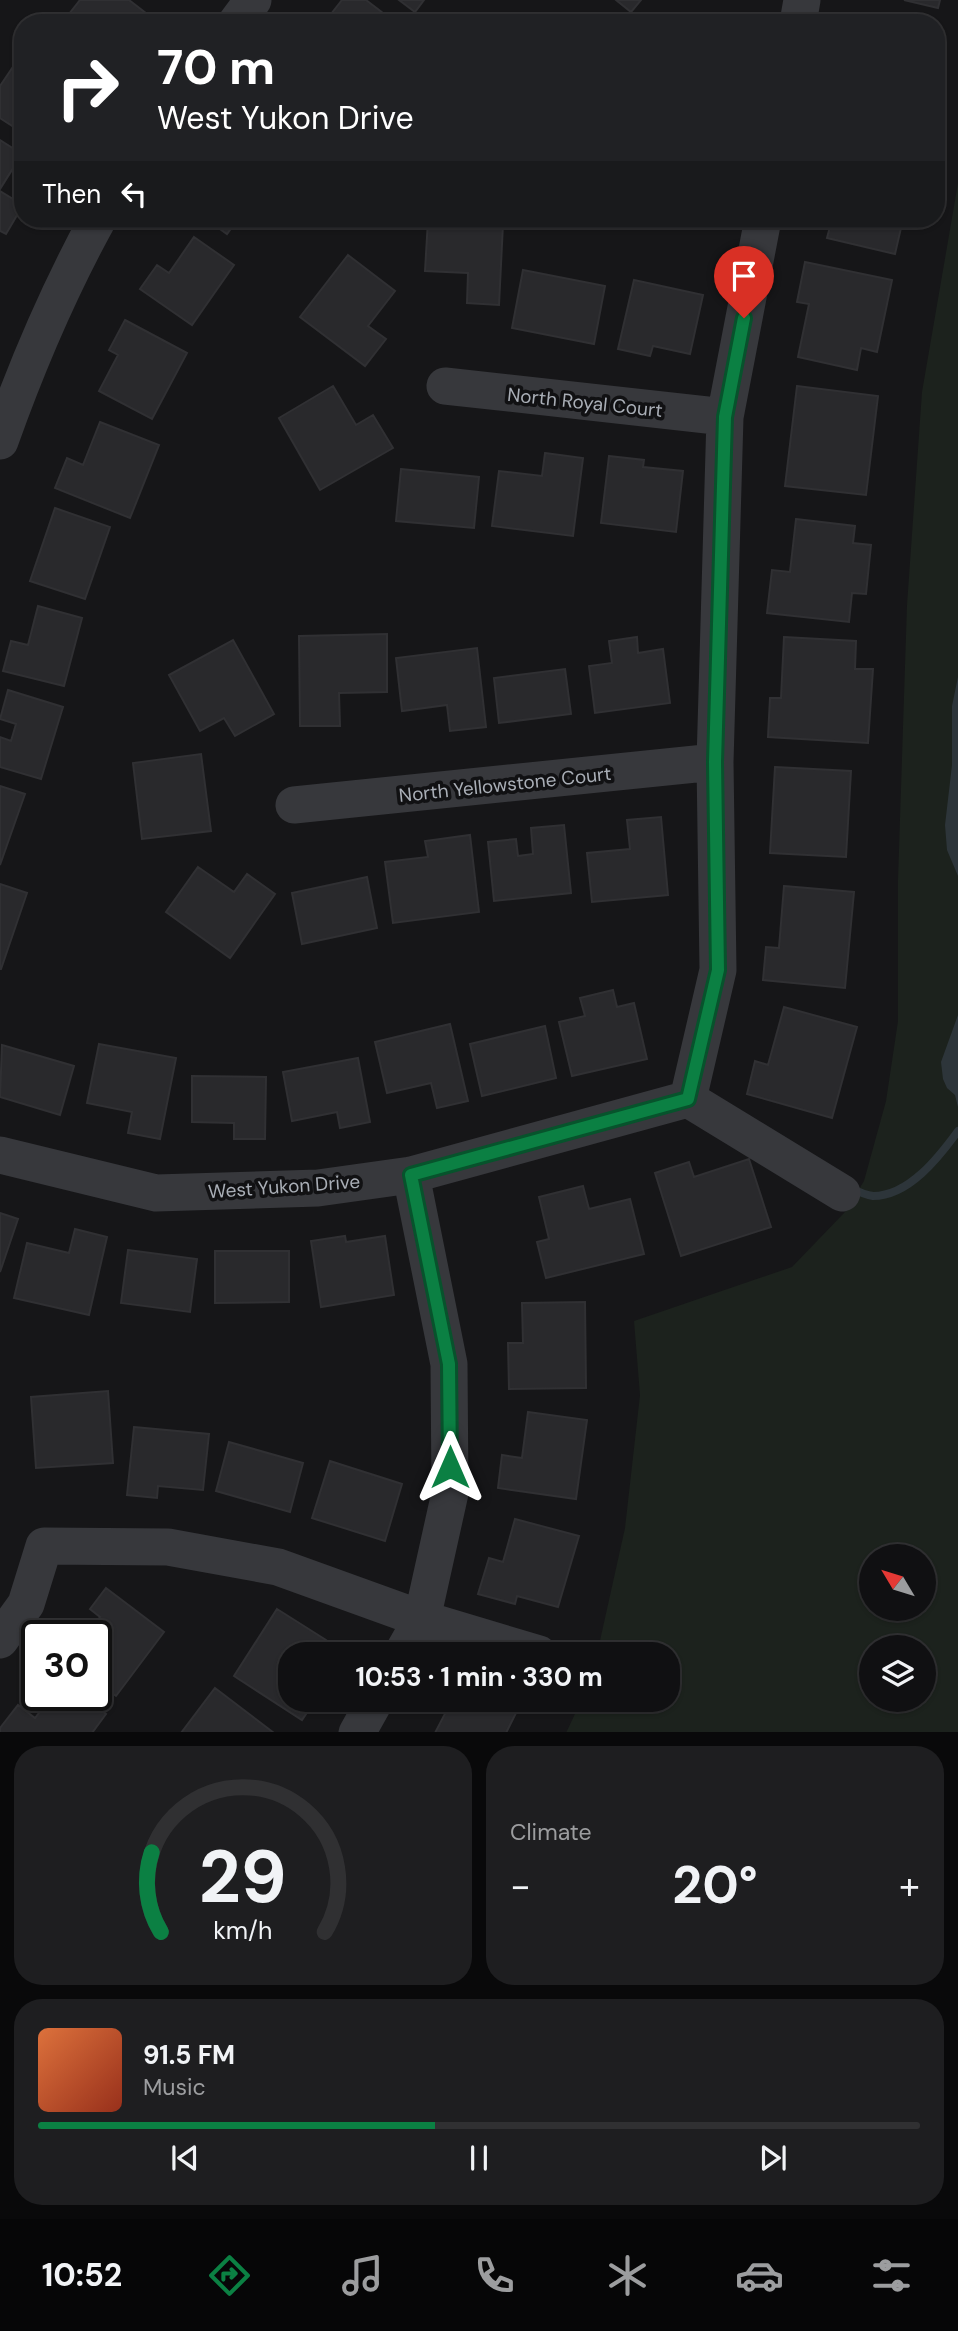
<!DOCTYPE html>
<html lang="en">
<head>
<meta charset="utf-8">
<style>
	:root { --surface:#101012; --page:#1e1e20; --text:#f1f3f6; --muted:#9c9d9f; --line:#303032; --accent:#0b8043 }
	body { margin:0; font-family:"DM Sans",sans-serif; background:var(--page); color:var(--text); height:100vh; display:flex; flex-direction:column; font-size:26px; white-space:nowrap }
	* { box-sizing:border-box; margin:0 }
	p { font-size:23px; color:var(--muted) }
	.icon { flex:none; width:38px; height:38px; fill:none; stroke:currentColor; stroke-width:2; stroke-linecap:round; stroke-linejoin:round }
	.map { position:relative; height:1732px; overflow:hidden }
	.details { display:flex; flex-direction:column; gap:14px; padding:14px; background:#09090a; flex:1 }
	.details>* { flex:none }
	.banner { position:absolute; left:14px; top:14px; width:931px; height:214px; border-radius:28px; box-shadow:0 2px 5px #0004,0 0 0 2px var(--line); background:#202124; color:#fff; overflow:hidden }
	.needle { width:46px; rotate:308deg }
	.tools { position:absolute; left:859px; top:1544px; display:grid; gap:14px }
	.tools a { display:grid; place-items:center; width:77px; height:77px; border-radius:50%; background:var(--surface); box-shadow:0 2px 5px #0004,0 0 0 2px var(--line); font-size:35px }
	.speed { position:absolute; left:21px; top:1620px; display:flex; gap:14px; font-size:35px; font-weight:700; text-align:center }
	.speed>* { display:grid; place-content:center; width:91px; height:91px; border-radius:50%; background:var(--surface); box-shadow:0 2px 5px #0004,0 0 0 2px var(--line); line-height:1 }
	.speed .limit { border:4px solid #111; border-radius:10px; background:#fff; color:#111 }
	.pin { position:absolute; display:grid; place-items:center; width:60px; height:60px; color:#fff; margin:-72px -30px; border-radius:50% 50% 50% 0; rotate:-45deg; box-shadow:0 0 7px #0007 }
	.pin .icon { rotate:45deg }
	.me { position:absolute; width:77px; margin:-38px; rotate:0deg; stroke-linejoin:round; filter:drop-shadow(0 0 5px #0008) }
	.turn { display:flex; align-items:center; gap:24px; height:147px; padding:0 28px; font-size:32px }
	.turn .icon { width:91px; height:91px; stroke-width:2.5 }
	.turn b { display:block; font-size:49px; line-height:60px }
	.then { display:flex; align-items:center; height:66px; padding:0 28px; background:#0003; gap:14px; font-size:26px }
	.big { font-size:52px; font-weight:700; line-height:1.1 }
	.details .tile { flex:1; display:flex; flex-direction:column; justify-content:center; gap:10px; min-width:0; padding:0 24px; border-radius:28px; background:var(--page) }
	.details .dial { align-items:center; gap:0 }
	.dial svg { height:182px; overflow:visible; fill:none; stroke:var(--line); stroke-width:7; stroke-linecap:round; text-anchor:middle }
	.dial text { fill:var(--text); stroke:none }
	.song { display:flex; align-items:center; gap:21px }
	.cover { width:84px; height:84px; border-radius:10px; background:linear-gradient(135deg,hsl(20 70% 55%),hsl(10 70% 35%)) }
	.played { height:7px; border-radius:4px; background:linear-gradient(90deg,var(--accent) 45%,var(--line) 45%) }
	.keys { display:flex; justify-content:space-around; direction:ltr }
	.heat { display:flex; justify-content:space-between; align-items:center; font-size:38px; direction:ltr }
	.details .tiles { flex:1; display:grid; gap:14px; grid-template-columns:1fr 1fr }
	.tile:last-child { grid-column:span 2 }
	.trip { position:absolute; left:278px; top:1642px; width:402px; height:70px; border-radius:28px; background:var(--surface); box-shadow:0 2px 5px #0004,0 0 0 2px var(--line); font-weight:700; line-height:70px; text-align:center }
	.tab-bar { display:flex; height:112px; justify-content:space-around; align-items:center; background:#060607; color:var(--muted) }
	.tab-bar .icon { width:49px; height:49px }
	.tab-bar .current { color:var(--accent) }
	.tab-bar b { font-size:32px; color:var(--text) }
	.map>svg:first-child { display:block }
	.green { fill:#1c221d; fill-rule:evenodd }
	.water { fill:#2d353a }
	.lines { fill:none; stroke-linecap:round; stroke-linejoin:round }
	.stream { stroke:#2d353a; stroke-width:8 }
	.building { fill:#29292c; stroke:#303033; stroke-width:2 }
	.minor { stroke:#37383c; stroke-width:37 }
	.route-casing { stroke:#07532c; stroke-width:18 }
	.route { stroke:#0b8043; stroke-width:12 }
	.labels { text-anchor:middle; stroke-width:7; stroke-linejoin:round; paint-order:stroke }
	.street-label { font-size:19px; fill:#a9aeb6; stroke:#111113 }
</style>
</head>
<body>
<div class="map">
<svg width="958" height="1733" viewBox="0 0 958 1733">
	<rect width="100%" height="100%" fill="#161618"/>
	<path class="green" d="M958 183V1732L566 1733 582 1699H668V1654H597L625 1528 640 1395 634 1321 792 1267 845 1212 864 1181 886 1101 898 1021V880L907 605 922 392ZM872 1556H924V1608H872ZM872 1647H924V1699H872Z"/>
	<path class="water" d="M958 677V876L947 850 945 825 952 765V706Z
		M958 1015V1107L955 1095 947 1088 943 1079 941 1062Z"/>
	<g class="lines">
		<path class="stream" d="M853 1189C859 1192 866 1195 873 1196 909 1196 939 1157 958 1131"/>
	</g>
	<path class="building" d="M80 0H129L151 17 147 23H62Z
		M342 0H366L396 23H324Z
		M399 0H424L415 12Z
		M616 0H641L631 12Z
		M904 0H940L938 8Z
		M854 16 880 23H852Z
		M23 52V133L0 118V86Z
		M0 140 22 154 0 189Z
		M0 191 23 205 6 234 0 231Z
		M206 219H238L227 234Z
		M832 219H903L895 254 827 238Z
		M428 220 503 224 499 305 467 303 468 273 425 271Z
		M194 237 234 265 192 325 140 289 157 265 169 273Z
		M348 255 395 291 368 326 386 339 365 366 300 317Z
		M805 262 892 280 877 352 861 348 857 370 798 357 809 304 797 302Z
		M523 270 605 286 594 344 512 328Z
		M634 280 703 295 690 354 653 346 650 356 618 349Z
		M125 320 187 353 152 419 99 391 118 355 109 350Z
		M333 386 356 425 373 415 393 448 320 490 279 418Z
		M797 386 878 396 866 495 785 486Z
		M100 422 159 445 130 518 55 488 67 458 83 465Z
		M545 453 583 458 573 536 492 526 499 471 542 476Z
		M609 456 644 460 643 467 683 471 676 532 601 523Z
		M401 469 479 477 474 528 396 521Z
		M55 508 110 527 85 599 30 581Z
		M796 519 855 526 853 543 871 545 866 594 852 593 849 622 767 613 772 570 790 572Z
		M38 606 82 618 64 686 3 671 11 641 28 645Z
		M387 634V692L339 693 340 726H300L299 636Z
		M637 637 638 653 663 649 670 703 595 713 589 666 612 663 609 641Z
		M784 637 856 641 855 669H873L868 743 768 737 770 698H781Z
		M233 640 274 714 235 736 224 718 200 731 169 675Z
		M477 648 486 727 450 731 447 705 402 711 396 658Z
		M565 669 571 714 499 723 494 678Z
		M8 690 63 707 41 779 0 767V737L11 741 16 724 0 719Z
		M201 754 211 831 142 839 133 763Z
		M775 767 851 771 846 857 770 853Z
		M0 786 25 794 0 865Z
		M661 817 668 895 592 902 587 853 630 849 627 820Z
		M564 825 571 893 494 901 488 842 516 839 518 856 533 854 531 828Z
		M470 835 479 912 393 923 385 862 428 857 425 841Z
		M198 867 234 892 247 874 275 894 230 958 166 912Z
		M367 877 377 928 302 944 292 893Z
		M0 884 27 893 1 969H0Z
		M784 886 854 892 845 988 763 980 766 947 779 948Z
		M613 990 617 1007 634 1003 647 1059 572 1076 559 1022 585 1016 580 998Z
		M784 1007 857 1027 832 1118 747 1094 755 1061 768 1065Z
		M450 1024 468 1101 437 1108 431 1083 387 1093 375 1042Z
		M545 1026 556 1078 482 1096 470 1044Z
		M99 1044 176 1058 160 1139 128 1133 132 1112 87 1103Z
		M2 1045 74 1066 60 1115 0 1097Z
		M358 1058 370 1122 340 1128 337 1112 292 1121 283 1072Z
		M192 1076 266 1077 265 1139H234V1123L192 1122Z
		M749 1159 771 1227 681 1256 655 1173 689 1162 694 1177Z
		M583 1186 589 1209 630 1199 644 1254 546 1278 537 1242 549 1239 539 1197Z
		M0 1213 18 1219 0 1272Z
		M75 1229 107 1237 89 1315 14 1298 27 1243 69 1253Z
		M345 1236 346 1242 385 1236 394 1295 321 1307 311 1241Z
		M128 1250 197 1259 190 1312 121 1303Z
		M215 1251H289V1302L215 1303Z
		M585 1302 586 1388 509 1389 508 1343H523L522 1303Z
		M108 1391 113 1463 36 1468 31 1397Z
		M528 1412 587 1420 576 1499 498 1488 502 1455 522 1458Z
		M134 1427 209 1434 203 1490 158 1486 157 1498 127 1495Z
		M229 1442 303 1463 290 1512 216 1491Z
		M330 1461 402 1484 385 1541 312 1518Z
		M515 1519 579 1536 558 1607 517 1596 515 1604 478 1594 489 1558 503 1562Z
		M106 1588 164 1632 116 1696 96 1682V1636H67L76 1625 88 1633 100 1617 90 1609Z
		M277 1609 326 1640 317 1654H290V1699H316L302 1720 234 1676Z
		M215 1688 274 1733H181Z
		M52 1696H83L106 1714 92 1733H0V1728L18 1705 35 1718Z
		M437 1699H523L506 1733H435L449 1706Z"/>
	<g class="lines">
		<path class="minor" d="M236 23 253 0
			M798 23 802 0
			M445 386 725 417
			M0 441C27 365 59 290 98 219
			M294 805 715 762
			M688 1099 718 970 715 762 725 417 763 219
			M688 1099 842 1193
			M0 1155 156 1193 318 1188 411 1175 688 1099
			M0 1640 26 1604 44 1546 168 1547 278 1567 422 1619 539 1654
			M402 1654 422 1619 450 1493 449 1364 411 1175
			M357 1733 376 1699"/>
	</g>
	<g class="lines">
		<defs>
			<path id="route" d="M450 1467 449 1364 411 1175 688 1099 718 970 715 762 725 417 744 318"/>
		</defs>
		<use href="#route" class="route-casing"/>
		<use href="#route" class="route"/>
	</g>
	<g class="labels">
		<g class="street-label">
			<text transform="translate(585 402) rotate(6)" y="7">North Royal Court</text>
			<text transform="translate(505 784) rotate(-6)" y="7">North Yellowstone Court</text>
			<text transform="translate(284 1186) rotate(-4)" y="7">West Yukon Drive</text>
		</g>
	</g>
</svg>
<div class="tools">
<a><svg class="needle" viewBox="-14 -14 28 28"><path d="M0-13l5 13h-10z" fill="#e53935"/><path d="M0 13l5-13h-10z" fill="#9c9d9f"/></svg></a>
<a><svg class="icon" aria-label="layers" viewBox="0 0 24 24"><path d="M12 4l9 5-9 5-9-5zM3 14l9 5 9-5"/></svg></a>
</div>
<div class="speed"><div class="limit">30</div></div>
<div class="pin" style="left:744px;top:318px;background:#d93025"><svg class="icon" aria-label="arrive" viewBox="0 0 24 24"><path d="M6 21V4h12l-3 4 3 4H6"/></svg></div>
<svg class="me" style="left:450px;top:1467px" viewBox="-20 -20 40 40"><path d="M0-17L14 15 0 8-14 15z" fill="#0b8043" stroke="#fff" stroke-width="4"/></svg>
<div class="trip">10:53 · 1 min · 330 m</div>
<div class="banner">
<div class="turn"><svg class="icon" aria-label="right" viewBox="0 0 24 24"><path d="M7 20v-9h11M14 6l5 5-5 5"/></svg><div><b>70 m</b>West Yukon Drive</div></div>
<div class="then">Then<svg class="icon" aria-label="left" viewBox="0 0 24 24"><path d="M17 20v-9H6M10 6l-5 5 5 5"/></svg></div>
</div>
</div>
<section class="details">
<div class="tiles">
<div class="tile dial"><svg viewBox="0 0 100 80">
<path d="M14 69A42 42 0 1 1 86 69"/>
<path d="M14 69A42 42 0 0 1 10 34" stroke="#0b8043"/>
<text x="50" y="56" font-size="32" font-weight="700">29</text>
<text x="50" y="72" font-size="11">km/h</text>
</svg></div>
<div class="tile"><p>Climate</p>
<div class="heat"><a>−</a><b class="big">20°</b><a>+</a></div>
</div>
<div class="tile">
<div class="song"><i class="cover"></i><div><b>91.5 FM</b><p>Music</p></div></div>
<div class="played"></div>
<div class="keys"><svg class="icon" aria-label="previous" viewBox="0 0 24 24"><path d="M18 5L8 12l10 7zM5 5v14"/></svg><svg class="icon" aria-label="pause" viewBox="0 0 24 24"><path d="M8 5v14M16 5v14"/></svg><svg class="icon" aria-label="next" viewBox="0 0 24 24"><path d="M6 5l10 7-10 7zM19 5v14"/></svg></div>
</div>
</div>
</section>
<nav class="tab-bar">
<b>10:52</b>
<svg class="icon current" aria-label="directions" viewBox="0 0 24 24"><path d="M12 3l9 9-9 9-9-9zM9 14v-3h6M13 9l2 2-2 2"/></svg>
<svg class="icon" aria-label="music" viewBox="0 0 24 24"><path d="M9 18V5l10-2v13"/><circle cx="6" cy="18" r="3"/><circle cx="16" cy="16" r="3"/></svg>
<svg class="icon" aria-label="phone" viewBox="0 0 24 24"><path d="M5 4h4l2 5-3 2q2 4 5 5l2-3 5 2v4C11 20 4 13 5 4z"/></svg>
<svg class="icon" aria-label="climate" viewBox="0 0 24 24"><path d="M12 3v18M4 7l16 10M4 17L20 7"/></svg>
<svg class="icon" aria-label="car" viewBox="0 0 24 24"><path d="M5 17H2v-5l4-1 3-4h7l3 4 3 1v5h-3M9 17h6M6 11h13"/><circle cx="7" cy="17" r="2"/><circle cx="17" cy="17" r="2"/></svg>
<svg class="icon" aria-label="filters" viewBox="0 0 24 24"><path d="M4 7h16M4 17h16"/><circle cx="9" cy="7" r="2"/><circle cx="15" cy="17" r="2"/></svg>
</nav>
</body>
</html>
